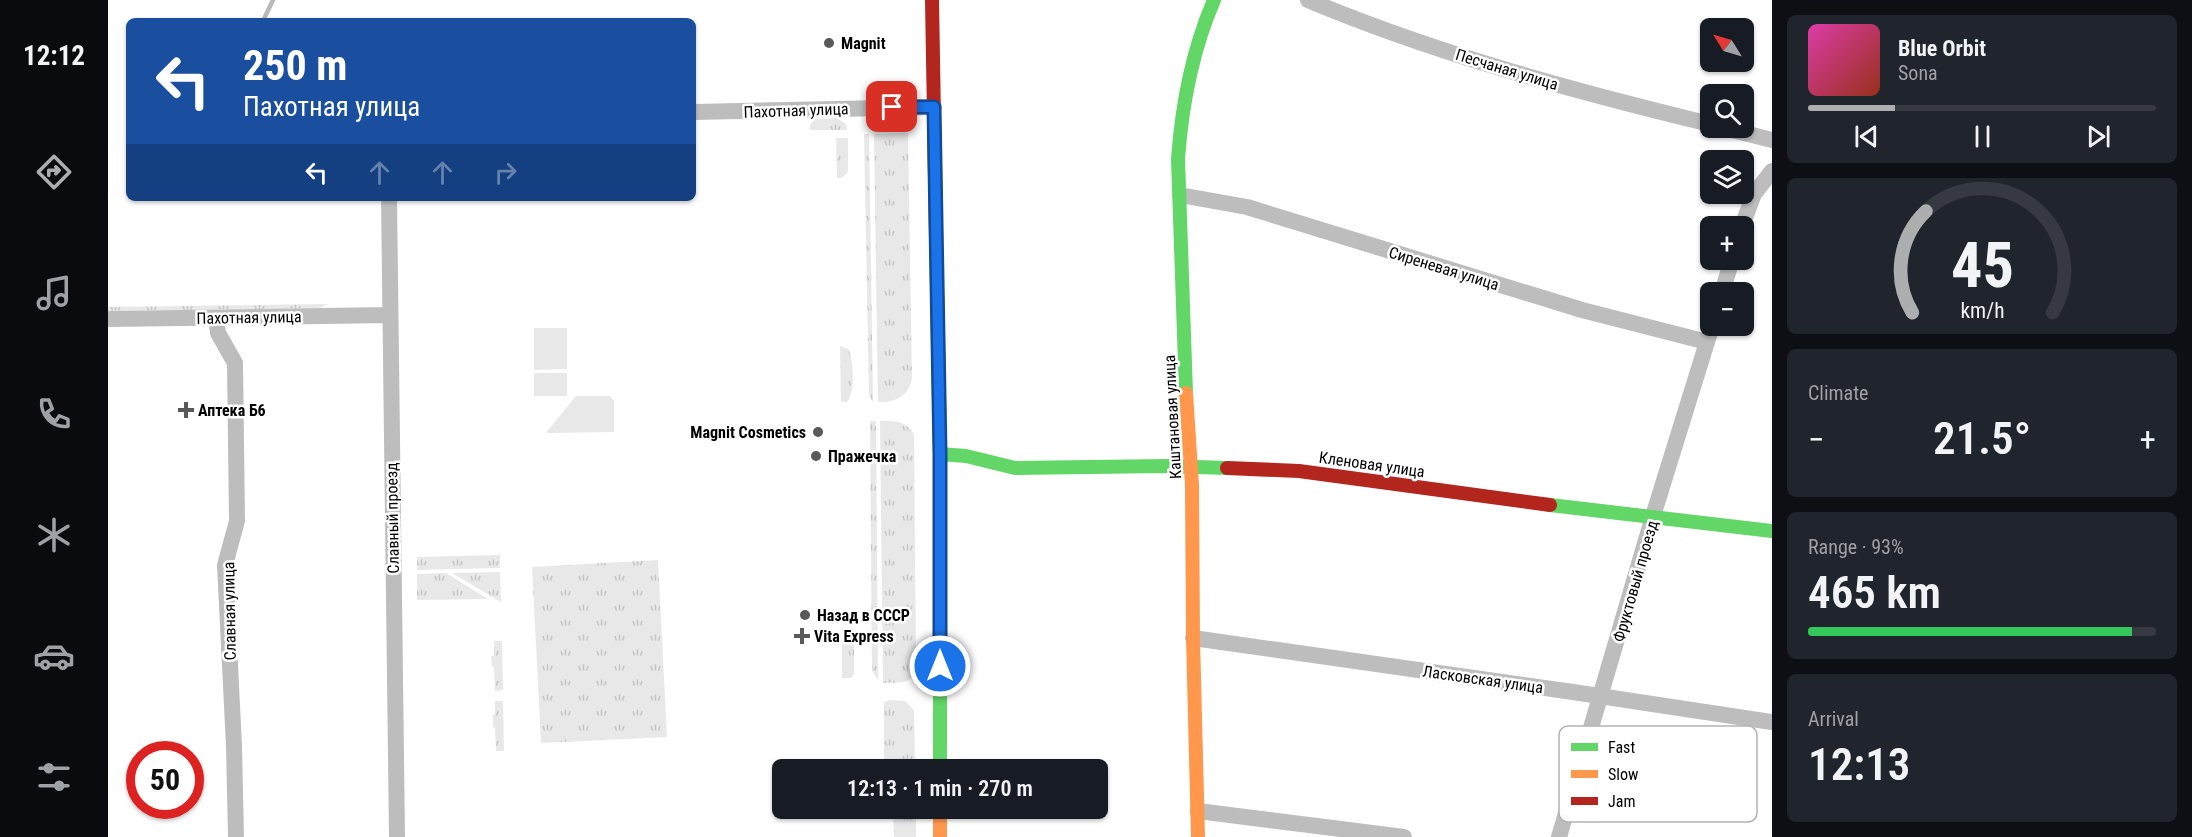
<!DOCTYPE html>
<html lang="en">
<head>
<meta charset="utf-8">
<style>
	:root { --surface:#171b24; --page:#20242c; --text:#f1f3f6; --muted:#9ea1a6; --line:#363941; --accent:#adaeaf }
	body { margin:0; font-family:"Roboto Condensed",sans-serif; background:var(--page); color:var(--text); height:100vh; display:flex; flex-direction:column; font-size:22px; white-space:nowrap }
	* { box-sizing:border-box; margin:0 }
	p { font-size:20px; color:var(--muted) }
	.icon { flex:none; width:33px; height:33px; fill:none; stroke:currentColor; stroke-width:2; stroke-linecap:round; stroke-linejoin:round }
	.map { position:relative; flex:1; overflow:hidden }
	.sheet { display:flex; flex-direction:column; gap:15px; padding:15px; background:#0d0f14; width:420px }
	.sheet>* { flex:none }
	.guide { position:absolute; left:18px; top:18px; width:570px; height:183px; border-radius:9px; box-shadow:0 2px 4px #0004; background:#1a4fa0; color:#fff; overflow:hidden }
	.needle { width:39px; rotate:307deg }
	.fabs { position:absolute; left:1592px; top:18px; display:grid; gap:12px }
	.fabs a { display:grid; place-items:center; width:54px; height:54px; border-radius:9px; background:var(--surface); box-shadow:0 2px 4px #0004; font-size:30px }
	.speed { position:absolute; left:18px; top:741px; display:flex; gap:12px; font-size:30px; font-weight:700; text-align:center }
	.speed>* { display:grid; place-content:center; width:78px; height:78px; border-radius:50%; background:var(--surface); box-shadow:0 2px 4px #0004; line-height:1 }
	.speed .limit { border:9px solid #d22; background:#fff; color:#111 }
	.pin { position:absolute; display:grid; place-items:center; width:51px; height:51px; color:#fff; margin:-26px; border-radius:12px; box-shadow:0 3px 9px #0006 }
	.me { position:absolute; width:66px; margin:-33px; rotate:0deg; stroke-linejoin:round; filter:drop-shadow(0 0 4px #0008) }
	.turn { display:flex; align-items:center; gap:21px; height:126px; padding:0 18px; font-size:27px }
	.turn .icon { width:78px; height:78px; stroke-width:2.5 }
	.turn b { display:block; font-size:42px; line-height:51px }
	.lanes { display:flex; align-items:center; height:57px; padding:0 18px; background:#0003; justify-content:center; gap:30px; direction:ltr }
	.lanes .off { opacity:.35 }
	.big { font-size:45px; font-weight:600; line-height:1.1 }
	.sheet .tile { flex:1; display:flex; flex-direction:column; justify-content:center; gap:9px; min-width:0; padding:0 21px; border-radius:9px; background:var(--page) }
	.sheet .dial { align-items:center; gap:0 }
	.dial svg { height:156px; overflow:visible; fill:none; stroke:var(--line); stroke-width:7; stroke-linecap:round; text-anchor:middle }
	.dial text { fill:var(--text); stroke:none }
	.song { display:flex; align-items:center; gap:18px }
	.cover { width:72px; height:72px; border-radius:9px; background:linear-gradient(135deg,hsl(320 70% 55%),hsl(10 70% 35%)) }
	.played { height:6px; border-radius:3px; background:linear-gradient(90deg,var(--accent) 25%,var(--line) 25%) }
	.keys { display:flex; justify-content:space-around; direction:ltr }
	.heat { display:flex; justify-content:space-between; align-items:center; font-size:33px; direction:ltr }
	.charge { height:9px; border-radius:4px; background:linear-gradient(90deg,#34c759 93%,var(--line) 0) }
	.trip { position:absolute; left:664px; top:759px; width:336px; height:60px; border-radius:9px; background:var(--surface); box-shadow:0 2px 4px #0004; font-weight:600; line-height:60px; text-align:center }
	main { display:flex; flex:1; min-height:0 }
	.menu { display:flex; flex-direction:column; width:108px; justify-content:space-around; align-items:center; background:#090b0e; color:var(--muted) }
	.menu .icon { width:42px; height:42px }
	.menu .active { color:var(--accent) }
	.menu b { font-size:27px; color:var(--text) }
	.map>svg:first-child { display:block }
	.grass { fill:url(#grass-tufts) }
	.park { fill:#e8e8e8 }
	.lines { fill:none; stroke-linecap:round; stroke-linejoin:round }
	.stream { stroke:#bababa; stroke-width:4.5 }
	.street { stroke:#bdbdbd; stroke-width:16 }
	.fast { stroke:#63d668; stroke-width:14 }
	.slow { stroke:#ff974d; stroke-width:14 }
	.jam { stroke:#b3261e; stroke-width:14 }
	.route-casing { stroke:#114b97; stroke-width:15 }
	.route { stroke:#1a73e8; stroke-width:10 }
	.poi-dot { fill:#595959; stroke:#fff; stroke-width:2 }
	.labels { text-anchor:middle; stroke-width:5; stroke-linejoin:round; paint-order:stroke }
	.poi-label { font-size:16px; font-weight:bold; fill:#000; stroke:#fff; text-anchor:start }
	.street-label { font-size:16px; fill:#000; stroke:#fff }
	.key { fill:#fff; stroke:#b2b2b2; stroke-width:1.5 }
	.key-label { font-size:16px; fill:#000 }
</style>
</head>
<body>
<main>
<nav class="menu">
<b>12:12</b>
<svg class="icon active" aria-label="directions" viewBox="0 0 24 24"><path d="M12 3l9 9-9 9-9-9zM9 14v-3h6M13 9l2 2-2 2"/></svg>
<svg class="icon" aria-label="music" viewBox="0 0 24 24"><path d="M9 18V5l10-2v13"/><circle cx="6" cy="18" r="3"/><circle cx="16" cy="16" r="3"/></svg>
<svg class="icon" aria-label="phone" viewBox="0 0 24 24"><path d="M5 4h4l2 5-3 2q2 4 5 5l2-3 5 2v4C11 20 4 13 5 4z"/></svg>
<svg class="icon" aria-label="climate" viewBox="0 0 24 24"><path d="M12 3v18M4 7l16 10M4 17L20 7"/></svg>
<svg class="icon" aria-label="car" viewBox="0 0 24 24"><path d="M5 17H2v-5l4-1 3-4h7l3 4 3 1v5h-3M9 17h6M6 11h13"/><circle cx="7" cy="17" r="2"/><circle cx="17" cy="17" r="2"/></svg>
<svg class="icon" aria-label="filters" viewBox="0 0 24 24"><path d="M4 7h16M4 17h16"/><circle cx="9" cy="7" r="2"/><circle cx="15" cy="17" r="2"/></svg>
</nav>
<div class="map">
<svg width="1664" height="837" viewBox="0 0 1664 837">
	<defs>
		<pattern id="grass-tufts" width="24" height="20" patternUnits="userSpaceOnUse" patternTransform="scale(1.5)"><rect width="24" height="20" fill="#e8e8e8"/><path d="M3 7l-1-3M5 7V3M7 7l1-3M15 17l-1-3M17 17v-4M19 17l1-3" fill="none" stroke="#c5c5c5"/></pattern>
	</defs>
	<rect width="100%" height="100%" fill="#fff"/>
	<path class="grass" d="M729 118 738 124 739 130H702V125L706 119Z
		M800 133 804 378C801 396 787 403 770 402L766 134Z
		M756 134H761L765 402 761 395Z
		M728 138H740V172L734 178H729Z
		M220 304 212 308 0 311V307Z
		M732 346 740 349C746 358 747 394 739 402H733Z
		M762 421H768L770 680 764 670Z
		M772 421C787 421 797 420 806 434L808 670C803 686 789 682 775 683Z
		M392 555V568L309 570V557Z
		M550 560 559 737 433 743 424 567Z
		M392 572 393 602 344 573Z
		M338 573 380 599 309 600V574Z
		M734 634H746V674L743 678H734Z
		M386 641H394L395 690 387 691 386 667H384L383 656H386Z
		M783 700 797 701 806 710 807 769H776V702Z
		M387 701H395L396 751H388L387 728 385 727V715H387Z
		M785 809H808V837H786Z"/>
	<path class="park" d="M426 328H459V369L426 370Z
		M426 373H459V396H426Z
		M468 396H502L506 401V432L438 433Z"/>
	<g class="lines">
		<path class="stream" d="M155 21 165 0"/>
		<path class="street" d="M1200 0C1329 54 1466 91 1602 124
			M585 112 826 107
			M1616 128 1664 140
			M1072 195 1139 207 1474 310 1599 342
			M281 198 289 837
			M1634 226 1646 194 1664 171
			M1614 292 1624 260
			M108 318 110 333 127 363 129 521 117 565 126 746 128 837
			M0 319 282 315
			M1085 638 1465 692 1664 722
			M1090 811 1296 837
			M1451 837 1545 516 1604 326"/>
		<path class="fast" d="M828 235 832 454V770
			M1078 393 1070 159C1074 103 1084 51 1106 0
			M832 454 858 456 907 468 1057 466 1119 468
			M1442 505 1664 531"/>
		<path class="slow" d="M1078 393 1084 485 1085 638 1090 837
			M832 808V837"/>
		<path class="jam" d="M824 0 828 235
			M1119 468 1191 471 1442 505"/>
	</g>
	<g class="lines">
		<defs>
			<path id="route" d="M784 107H826L832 454V666"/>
		</defs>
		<use href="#route" class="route-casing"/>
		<use href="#route" class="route"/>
	</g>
	<g class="poi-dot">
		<circle cx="721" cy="43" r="6"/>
		<path d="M75 401h6v6h6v6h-6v6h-6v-6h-6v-6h6z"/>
		<circle cx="710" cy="432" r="6"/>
		<circle cx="708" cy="456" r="6"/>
		<circle cx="697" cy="615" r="6"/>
		<path d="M691 627h6v6h6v6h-6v6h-6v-6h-6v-6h6z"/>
	</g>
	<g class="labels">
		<g class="poi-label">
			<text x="733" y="49">Magnit</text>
			<text x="90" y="416">Аптека Б6</text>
			<text x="698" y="438" text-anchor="end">Magnit Cosmetics</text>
			<text x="720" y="462">Пражечка</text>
			<text x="709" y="621">Назад в СССР</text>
			<text x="706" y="642">Vita Express</text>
		</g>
		<g class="street-label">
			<text transform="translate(1399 69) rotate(17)" y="6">Песчаная улица</text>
			<text transform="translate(688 110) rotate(-2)" y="6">Пахотная улица</text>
			<text transform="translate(1336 268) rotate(17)" y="6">Сиреневая улица</text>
			<text transform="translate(141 317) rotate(-1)" y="6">Пахотная улица</text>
			<text transform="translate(1064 417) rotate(-93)" y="6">Каштановая улица</text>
			<text transform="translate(1264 464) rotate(8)" y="6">Кленовая улица</text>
			<text transform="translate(284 518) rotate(-91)" y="6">Славный проезд</text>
			<text transform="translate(1527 581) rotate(-74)" y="6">Фруктовый проезд</text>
			<text transform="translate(121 611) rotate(-91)" y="6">Славная улица</text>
			<text transform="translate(1375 679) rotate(8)" y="6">Ласковская улица</text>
		</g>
	</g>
	<rect x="1451" y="726" width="198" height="96" rx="9" class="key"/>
	<rect x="1463" y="743" width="27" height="8" fill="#63d668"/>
	<rect x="1463" y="770" width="27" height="8" fill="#ff974d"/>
	<rect x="1463" y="797" width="27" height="8" fill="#b3261e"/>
	<g class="key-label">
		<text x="1500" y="753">Fast</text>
		<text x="1500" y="780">Slow</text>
		<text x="1500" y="807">Jam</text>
	</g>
</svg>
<div class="fabs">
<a><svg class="needle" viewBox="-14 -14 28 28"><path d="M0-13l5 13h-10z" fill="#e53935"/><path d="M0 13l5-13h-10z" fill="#9ea1a6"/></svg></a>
<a><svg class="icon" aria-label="search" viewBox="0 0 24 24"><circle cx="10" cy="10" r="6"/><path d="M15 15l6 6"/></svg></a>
<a><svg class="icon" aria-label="layers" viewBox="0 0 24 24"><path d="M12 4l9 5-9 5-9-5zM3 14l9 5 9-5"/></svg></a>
<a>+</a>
<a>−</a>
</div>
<div class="speed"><div class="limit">50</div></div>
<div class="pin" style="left:784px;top:107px;background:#d93025"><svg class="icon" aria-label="arrive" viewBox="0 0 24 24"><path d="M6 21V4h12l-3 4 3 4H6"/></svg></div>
<svg class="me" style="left:832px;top:666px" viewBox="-20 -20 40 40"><circle r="17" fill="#1a73e8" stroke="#fff" stroke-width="3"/><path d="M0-11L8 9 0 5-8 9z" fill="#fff"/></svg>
<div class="trip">12:13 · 1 min · 270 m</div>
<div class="guide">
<div class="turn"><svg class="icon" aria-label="left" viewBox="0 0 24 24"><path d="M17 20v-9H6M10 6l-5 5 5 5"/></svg><div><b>250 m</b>Пахотная улица</div></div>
<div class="lanes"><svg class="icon" aria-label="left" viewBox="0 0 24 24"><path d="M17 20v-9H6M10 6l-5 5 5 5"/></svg><svg class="icon off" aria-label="ahead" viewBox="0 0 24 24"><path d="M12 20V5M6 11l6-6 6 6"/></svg><svg class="icon off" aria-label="ahead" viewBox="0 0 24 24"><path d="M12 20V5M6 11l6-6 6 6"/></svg><svg class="icon off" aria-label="right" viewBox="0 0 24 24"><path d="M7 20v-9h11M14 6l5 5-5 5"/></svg></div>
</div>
</div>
<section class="sheet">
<div class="tile">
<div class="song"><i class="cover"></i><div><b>Blue Orbit</b><p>Sona</p></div></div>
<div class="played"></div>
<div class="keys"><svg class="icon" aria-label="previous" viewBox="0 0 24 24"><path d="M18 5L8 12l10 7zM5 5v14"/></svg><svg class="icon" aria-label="pause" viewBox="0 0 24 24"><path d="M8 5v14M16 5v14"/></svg><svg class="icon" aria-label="next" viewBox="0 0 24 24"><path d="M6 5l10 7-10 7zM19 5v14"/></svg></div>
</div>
<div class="tile dial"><svg viewBox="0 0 100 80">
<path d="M14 69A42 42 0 1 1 86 69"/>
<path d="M14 69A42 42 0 0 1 21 17" stroke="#adaeaf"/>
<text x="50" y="56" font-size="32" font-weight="700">45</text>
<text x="50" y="72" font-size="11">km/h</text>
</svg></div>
<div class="tile"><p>Climate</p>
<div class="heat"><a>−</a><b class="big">21.5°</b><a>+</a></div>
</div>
<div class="tile"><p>Range · 93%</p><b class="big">465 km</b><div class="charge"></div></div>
<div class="tile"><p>Arrival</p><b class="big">12:13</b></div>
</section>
</main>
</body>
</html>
